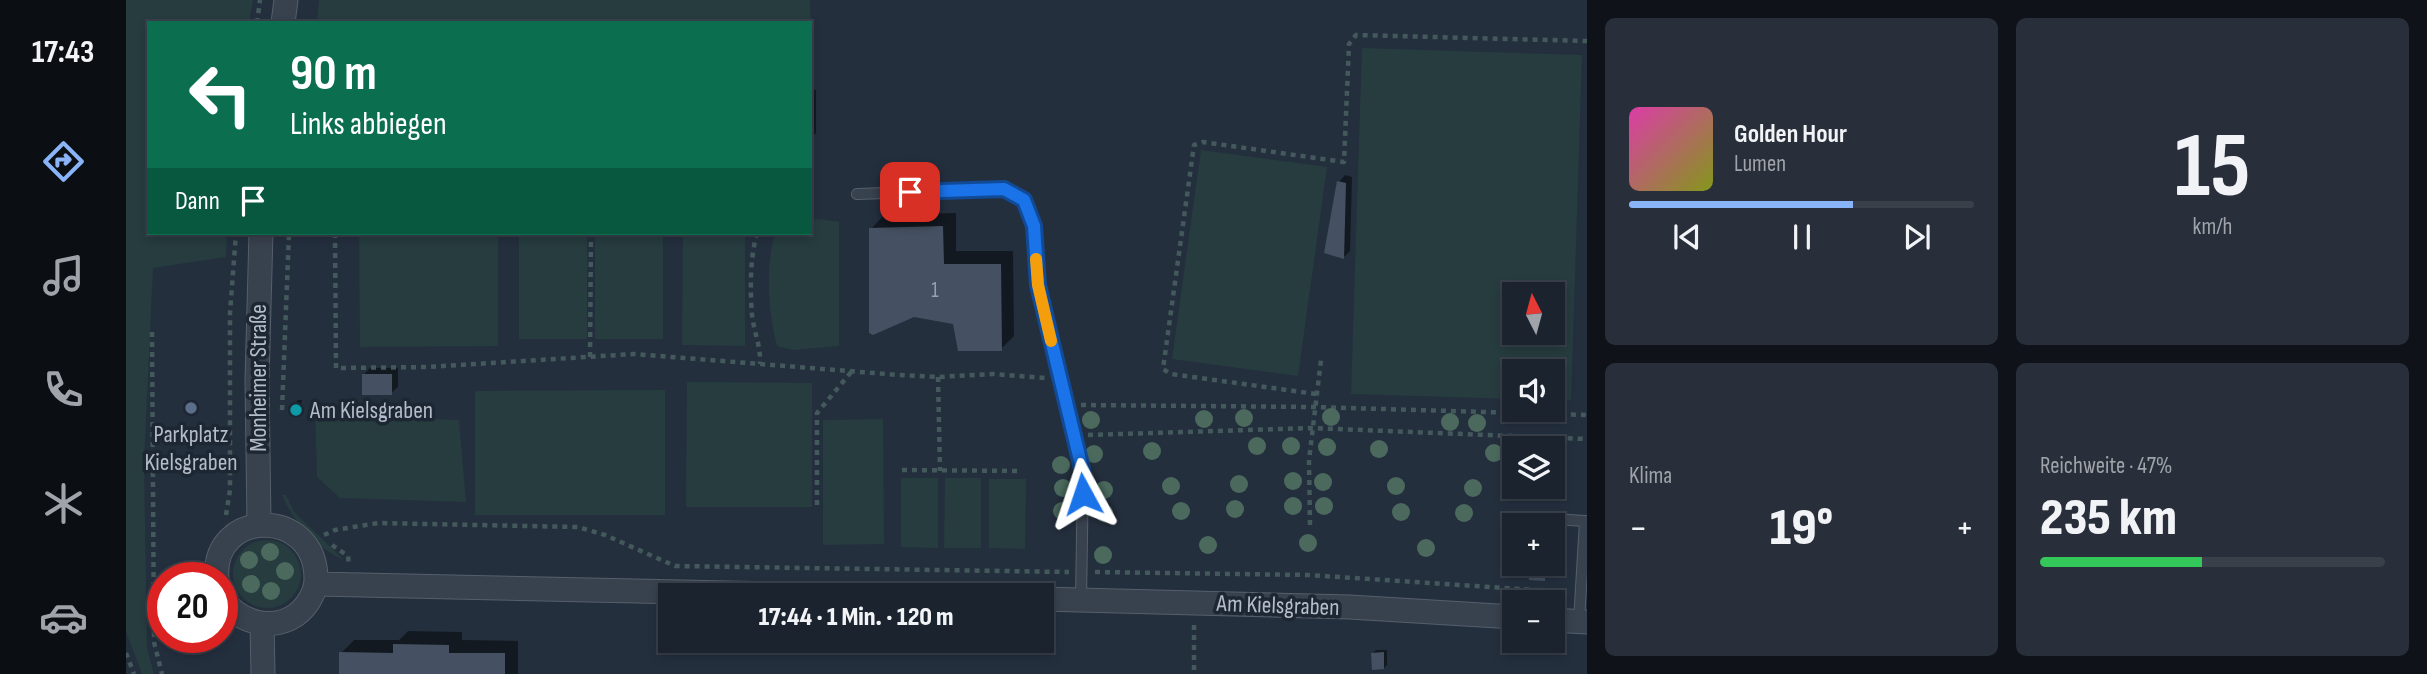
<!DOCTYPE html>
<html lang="de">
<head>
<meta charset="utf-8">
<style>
	:root { --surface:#1b232e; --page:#282f3a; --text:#f1f3f6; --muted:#a0a4aa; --line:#39404a; --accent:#8ab4f8 }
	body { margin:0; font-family:"Sofia Sans Condensed",sans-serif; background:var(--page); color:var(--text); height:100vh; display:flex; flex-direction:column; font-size:26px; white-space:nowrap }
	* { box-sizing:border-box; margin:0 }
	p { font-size:23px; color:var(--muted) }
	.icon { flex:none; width:38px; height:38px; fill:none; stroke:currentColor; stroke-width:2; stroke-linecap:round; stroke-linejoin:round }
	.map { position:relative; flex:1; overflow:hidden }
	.side { display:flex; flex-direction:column; gap:18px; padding:18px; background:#0f1319; width:840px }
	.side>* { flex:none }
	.banner { position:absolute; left:21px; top:21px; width:665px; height:214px; border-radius:0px; box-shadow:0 4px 10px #0003,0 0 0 2px var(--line); background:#0b6e4f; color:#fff; overflow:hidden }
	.needle { width:46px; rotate:354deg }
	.buttons { position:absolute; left:1376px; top:282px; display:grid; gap:14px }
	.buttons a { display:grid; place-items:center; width:63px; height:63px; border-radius:0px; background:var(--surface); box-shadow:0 4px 10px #0003,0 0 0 2px var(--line); font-size:35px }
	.speed { position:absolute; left:21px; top:562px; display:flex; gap:14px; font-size:35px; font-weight:700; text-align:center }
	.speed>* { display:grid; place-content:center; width:91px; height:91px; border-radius:50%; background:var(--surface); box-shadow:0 4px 10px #0003,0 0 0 2px var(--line); line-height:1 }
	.speed .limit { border:10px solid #d22; background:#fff; color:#111 }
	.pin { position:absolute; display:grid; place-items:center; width:60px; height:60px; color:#fff; margin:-30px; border-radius:14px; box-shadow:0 4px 10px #0006 }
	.me { position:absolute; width:77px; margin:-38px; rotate:355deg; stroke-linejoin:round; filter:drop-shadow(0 0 5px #0008) }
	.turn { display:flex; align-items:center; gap:24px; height:147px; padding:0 28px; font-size:32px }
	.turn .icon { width:91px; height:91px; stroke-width:2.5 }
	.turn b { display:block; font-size:49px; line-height:60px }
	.then { display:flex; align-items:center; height:66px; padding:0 28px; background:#0003; gap:14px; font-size:26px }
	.big { font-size:52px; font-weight:800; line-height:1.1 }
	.side .widget { flex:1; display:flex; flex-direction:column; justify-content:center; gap:10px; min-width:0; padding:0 24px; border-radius:10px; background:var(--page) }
	.side .dial { align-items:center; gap:0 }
	.dial b { font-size:91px; line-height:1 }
	.song { display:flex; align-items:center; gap:21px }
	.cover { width:84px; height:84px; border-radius:10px; background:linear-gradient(135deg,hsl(320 70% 55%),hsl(70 70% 35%)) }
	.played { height:7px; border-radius:4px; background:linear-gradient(90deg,var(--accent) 65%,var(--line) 65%) }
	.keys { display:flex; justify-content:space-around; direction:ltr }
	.heat { display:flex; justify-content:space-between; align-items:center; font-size:38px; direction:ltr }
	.charge { height:10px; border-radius:5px; background:linear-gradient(90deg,#34c759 47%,var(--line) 0) }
	.side .tiles { flex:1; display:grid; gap:18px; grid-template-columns:repeat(2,1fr) }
	.trip { position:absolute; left:532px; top:583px; width:396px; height:70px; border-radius:0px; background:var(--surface); box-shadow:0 4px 10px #0003,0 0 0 2px var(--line); font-weight:800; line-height:70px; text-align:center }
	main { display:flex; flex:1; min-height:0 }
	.menu { display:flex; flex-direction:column; width:126px; justify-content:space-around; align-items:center; background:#0b0e12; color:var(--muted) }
	.menu .icon { width:49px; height:49px }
	.menu .current { color:var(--accent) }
	.menu b { font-size:32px; color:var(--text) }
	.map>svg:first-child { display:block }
	.green { fill:#263c3f; fill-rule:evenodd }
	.shadow { fill:#0007 }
	.building { fill:#455162 }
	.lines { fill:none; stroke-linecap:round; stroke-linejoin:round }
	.service-casing { stroke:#565f6c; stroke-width:12 }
	.tertiary-casing { stroke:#565f6c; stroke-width:25 }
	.path { stroke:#44595c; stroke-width:4.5; stroke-dasharray:5 5; stroke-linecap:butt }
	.service { stroke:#38414e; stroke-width:10 }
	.tertiary { stroke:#38414e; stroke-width:23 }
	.tree { fill:#4b6a5d }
	.route-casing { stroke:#114b97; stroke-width:18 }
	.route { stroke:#1a73e8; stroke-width:12 }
	.slow { stroke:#f59e0b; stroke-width:12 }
	.service-dot { fill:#5c6f8a; stroke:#1d2633; stroke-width:2.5 }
	.culture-dot { fill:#0f9aa8; stroke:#1d2633; stroke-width:2.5 }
	.labels { text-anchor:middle; stroke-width:7; stroke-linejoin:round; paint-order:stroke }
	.number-label { font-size:21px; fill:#98a1af }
	.street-label { font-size:24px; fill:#b4bcc9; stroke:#1d2633 }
	.poi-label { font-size:24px; fill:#b4bcc9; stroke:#1d2633; text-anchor:start }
</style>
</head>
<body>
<main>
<nav class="menu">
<b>17:43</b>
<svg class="icon current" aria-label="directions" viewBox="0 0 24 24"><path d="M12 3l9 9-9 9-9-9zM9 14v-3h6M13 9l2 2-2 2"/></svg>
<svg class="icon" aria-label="music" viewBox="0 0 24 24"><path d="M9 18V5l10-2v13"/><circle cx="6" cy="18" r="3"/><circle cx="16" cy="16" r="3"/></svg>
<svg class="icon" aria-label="phone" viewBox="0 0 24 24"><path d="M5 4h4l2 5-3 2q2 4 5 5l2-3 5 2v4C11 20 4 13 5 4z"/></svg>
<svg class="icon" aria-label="climate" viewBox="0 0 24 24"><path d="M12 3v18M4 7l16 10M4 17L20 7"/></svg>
<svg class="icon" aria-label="car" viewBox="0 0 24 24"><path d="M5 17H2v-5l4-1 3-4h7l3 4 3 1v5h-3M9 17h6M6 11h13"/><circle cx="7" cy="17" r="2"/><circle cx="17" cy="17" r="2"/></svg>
</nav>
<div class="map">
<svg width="1461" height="674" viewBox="0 0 1461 674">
	<rect width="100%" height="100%" fill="#242f3e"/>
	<path class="green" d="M0 0H127L123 23H23V233H101L100 257 27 268 18 462 21 648 28 674H16L0 632Z
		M193 0H684L687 76H684V23H191Z
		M1236 48 1456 55 1445 400H1426V371H1388V399L1225 394ZM1388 294H1426V332H1388Z
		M1075 150 1201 167 1172 376 1046 359Z
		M694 219 713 222V346L667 350 651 346C642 311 639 269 649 233H684V220Z
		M233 233H372V346L234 347Z
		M393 233H461V339H393Z
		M469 233H537V339H469Z
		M557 233H619V346L556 345Z
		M561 382 686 383V507H560Z
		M539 390V515H349V391Z
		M189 406 252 417 333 420 340 502 214 498 191 477Z
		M757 419 758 544 697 545V420Z
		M775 478H812V548L775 547Z
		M819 478H855V548H818Z
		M863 479H900L899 549 863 548Z
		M156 495H160L168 512 217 559C191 550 166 519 156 495Z
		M107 574a34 34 0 1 1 68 0a34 34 0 1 1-68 0Z"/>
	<path class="shadow" d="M684 90H690V133L687 136H684Z
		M1219 175 1226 177 1224 251 1218 257 1213 182Z
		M830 213V251H887L888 336 875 349 829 323 745 229 758 215Z
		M244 368H272V387L265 393 237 375Z
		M172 400H176L172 416 169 403Z
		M1384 556 1388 557V564H1422L1421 577 1418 580 1405 568 1381 567Z
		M282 631 336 632V640L392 641V674H215V653L228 640H273Z
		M1250 650H1261V665L1258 668 1247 653Z"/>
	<path class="building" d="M684 92H688V138H684Z
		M1211 181 1220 183 1218 259 1198 253Z
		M817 226 818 264H875L876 351H832L827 324 788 317 747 335 743 333V228Z
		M236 374H266V395H236Z
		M167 403H173V418H167Z
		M1380 559H1388V564H1420L1419 581 1403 580V570L1379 569Z
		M267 644 323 645V653H379V674H213V652L267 653Z
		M1258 652V669L1246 670 1245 653Z"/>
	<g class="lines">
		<defs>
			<path id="service" d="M731 194 878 189 890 193 904 211 908 227 912 285 957 473 955 600
				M1413 518 1459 521 1453 621"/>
			<path id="tertiary" d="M157 23 160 0
				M133 524 131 380 135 233
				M91 578C85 509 190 506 190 579 190 592 181 607 170 615 145 632 112 622 96 598
				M190 584 698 595
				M915 599 1224 607 1388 617
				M1426 620 1461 622
				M136 624 137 674"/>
		</defs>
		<use href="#service" class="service-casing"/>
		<use href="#tertiary" class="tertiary-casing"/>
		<path class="path" d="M131 23 134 0
			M209 233 210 368 302 367 508 354 773 375 812 377 867 374 919 378
			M631 233C624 257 624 290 626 315 628 333 635 346 634 364
			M26 332 28 642 36 674
			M464 357 465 233
			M812 377 814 471
			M1190 394 1045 374 1037 369 1068 145 1077 142 1218 162 1223 44 1230 35 1461 41
			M955 405 1188 407 1461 415
			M156 410 163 233
			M962 435 1186 428 1461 439
			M776 470 896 471
			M691 505V413L726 371
			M100 515 104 490V313L110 233
			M1184 525 1183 460 1195 360
			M198 535 209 530 252 523 452 527 479 535 549 566 943 572
			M206 545 222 556 223 566
			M969 572 1183 575 1439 592
			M1068 625V674
			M0 653 8 674"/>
		<use href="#service" class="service"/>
		<use href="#tertiary" class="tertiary"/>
	</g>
	<g class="tree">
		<circle cx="1205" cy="417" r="9"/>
		<circle cx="1118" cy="418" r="9"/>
		<circle cx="1078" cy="419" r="9"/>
		<circle cx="965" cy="420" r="9"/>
		<circle cx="1324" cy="422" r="9"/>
		<circle cx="1351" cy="423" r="9"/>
		<circle cx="1131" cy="446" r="9"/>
		<circle cx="1165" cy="446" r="9"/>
		<circle cx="1201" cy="447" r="9"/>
		<circle cx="1253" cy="449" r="9"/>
		<circle cx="1026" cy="451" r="9"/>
		<circle cx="1368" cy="453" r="9"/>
		<circle cx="968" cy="454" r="9"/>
		<circle cx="935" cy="465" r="9"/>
		<circle cx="1167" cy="481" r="9"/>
		<circle cx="1197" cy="482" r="9"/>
		<circle cx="1113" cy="484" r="9"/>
		<circle cx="1045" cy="486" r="9"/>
		<circle cx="1270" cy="486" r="9"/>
		<circle cx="937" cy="488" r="9"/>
		<circle cx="1347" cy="488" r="9"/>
		<circle cx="978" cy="490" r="9"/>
		<circle cx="1167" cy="506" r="9"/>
		<circle cx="1198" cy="506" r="9"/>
		<circle cx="1109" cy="509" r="9"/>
		<circle cx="936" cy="511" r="9"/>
		<circle cx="1055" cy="511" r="9"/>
		<circle cx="1275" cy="512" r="9"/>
		<circle cx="978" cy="513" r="9"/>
		<circle cx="1338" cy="513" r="9"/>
		<circle cx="1182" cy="543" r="9"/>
		<circle cx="1082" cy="545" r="9"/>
		<circle cx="1300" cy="548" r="9"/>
		<circle cx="144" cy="552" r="9"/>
		<circle cx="977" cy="555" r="9"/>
		<circle cx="123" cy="560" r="9"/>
		<circle cx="159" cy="571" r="9"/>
		<circle cx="125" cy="584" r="9"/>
		<circle cx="145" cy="591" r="9"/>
	</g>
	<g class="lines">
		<defs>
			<path id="route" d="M784 192 878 189 898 200 908 226 912 285 957 473V494"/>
		</defs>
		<use href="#route" class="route-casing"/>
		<use href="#route" class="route"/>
		<path class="slow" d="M910 259 912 285 925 341"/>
	</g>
	<circle class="service-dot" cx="65" cy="408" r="7"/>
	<circle class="culture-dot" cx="170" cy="410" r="7"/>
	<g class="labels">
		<g class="number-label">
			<text x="809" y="297">1</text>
		</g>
		<g class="street-label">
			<text transform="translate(132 378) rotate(-90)" y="8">Monheimer Straße</text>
			<text transform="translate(1152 605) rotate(2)" y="8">Am Kielsgraben</text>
		</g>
		<g class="poi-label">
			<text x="184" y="418">Am Kielsgraben</text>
			<text x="65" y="442" text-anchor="middle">Parkplatz<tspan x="65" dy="28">Kielsgraben</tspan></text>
		</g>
	</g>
</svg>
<div class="buttons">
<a><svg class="needle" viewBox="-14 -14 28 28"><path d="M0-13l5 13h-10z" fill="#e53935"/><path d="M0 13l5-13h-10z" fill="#a0a4aa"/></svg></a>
<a><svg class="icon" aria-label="sound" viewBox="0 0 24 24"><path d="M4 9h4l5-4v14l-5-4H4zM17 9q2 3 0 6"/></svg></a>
<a><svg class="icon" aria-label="layers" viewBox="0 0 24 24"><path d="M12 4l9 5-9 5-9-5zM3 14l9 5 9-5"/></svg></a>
<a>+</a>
<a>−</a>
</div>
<div class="speed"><div class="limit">20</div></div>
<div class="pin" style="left:784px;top:192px;background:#d93025"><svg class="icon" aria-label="arrive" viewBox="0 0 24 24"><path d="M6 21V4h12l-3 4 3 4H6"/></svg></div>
<svg class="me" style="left:957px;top:494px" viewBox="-20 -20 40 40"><path d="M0-17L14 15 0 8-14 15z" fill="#1a73e8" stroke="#fff" stroke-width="4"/></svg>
<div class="trip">17:44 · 1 Min. · 120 m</div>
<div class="banner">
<div class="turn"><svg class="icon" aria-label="left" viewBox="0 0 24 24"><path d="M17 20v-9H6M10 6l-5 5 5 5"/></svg><div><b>90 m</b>Links abbiegen</div></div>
<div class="then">Dann<svg class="icon" aria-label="arrive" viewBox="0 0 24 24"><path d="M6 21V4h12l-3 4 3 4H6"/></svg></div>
</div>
</div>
<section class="side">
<div class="tiles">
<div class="widget">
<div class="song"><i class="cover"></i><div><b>Golden Hour</b><p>Lumen</p></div></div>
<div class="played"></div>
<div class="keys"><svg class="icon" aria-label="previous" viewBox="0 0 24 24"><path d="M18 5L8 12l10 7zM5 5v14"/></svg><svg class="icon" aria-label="pause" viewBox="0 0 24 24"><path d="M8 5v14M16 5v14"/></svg><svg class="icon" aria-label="next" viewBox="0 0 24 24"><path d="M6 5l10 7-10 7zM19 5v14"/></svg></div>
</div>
<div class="widget dial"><b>15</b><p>km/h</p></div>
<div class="widget"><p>Klima</p>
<div class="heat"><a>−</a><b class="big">19°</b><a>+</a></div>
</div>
<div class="widget"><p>Reichweite · 47%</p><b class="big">235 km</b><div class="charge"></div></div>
</div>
</section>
</main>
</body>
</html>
